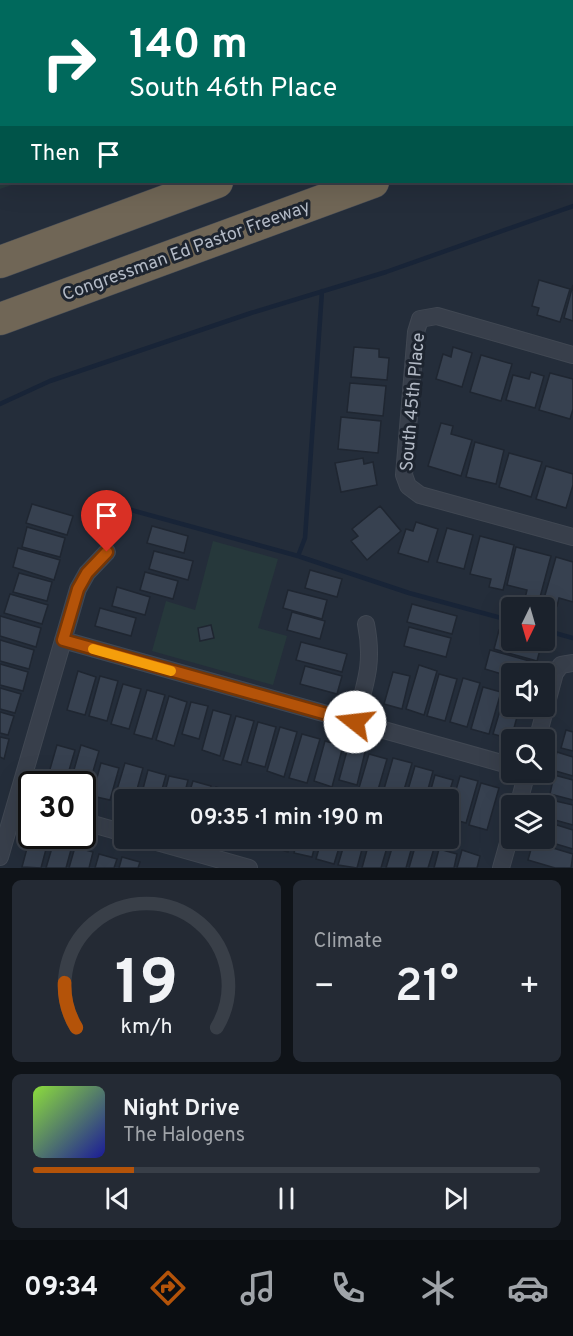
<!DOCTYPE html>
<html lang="en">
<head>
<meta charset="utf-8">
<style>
	:root { --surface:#1b222c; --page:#242a34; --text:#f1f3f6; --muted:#a0a4a9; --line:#393f48; --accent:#b45309 }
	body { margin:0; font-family:Overpass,sans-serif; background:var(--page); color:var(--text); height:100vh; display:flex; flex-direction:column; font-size:22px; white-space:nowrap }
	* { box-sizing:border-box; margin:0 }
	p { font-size:20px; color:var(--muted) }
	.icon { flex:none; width:33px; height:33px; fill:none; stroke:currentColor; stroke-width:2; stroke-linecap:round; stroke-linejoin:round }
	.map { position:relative; height:868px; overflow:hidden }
	.side { display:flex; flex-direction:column; gap:12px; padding:12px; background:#0f1318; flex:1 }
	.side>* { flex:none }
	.hud { position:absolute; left:0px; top:0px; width:573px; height:183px; box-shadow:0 6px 24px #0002,0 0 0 2px var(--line); background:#00695c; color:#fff; overflow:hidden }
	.needle { width:39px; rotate:185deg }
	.fabs { position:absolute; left:501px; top:597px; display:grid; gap:12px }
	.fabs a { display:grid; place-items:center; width:54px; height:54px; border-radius:6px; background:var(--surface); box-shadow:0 6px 24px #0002,0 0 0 2px var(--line); font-size:30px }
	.speed { position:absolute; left:18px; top:771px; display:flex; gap:12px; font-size:30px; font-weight:700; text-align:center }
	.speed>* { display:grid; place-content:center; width:78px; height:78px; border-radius:50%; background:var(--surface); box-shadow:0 6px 24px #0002,0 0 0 2px var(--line); line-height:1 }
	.speed .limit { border:3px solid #111; border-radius:9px; background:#fff; color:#111 }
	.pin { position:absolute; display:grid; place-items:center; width:51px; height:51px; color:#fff; margin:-62px -26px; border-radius:50% 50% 50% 0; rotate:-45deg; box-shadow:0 0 6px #0007 }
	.pin .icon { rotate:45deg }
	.me { position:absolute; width:66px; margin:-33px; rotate:286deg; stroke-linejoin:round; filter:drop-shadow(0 0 4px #0008) }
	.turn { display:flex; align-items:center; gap:21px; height:126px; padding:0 30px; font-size:27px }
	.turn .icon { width:78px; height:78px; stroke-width:2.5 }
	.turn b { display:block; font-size:42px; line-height:51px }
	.then { display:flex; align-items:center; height:57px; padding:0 30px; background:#0003; gap:12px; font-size:22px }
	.big { font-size:45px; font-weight:600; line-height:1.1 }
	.side .card { flex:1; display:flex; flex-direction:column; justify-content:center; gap:9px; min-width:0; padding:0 21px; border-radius:9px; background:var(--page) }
	.side .dial { align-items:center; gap:0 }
	.dial svg { height:156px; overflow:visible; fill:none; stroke:var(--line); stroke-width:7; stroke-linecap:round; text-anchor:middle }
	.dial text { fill:var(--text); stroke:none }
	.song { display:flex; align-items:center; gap:18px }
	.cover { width:72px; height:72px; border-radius:9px; background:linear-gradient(135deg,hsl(90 70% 55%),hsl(240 70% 35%)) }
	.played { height:6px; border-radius:3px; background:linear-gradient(90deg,var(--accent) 20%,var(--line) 20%) }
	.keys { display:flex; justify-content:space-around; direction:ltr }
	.heat { display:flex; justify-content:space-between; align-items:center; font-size:33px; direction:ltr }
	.side .tiles { flex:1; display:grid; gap:12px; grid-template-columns:1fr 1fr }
	.card:last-child { grid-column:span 2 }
	.trip { position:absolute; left:114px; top:789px; width:345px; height:60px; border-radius:6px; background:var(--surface); box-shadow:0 6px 24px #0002,0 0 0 2px var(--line); font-weight:600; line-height:60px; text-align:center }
	.menu { display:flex; height:96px; justify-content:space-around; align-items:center; background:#0b0e12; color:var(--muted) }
	.menu .icon { width:42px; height:42px }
	.menu .current { color:var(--accent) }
	.menu b { font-size:27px; color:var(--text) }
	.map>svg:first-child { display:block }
	.green { fill:#26383b }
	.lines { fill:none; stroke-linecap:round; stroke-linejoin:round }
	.stream { stroke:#182437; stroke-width:4.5 }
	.building { fill:#374150; stroke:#1f2631; stroke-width:1.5 }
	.minor-casing { stroke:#414853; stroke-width:18 }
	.motorway-casing { stroke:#434a55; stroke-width:33 }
	.path { stroke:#3f5153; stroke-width:2; stroke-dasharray:4.5 4.5; stroke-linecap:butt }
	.minor { stroke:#383f4b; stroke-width:16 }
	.motorway { stroke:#706656; stroke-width:32 }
	.route-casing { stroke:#753606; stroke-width:15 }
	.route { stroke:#b45309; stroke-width:10 }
	.slow { stroke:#f59e0b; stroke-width:10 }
	.labels { text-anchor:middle; stroke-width:6; stroke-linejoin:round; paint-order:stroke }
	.street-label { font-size:18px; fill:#b3bac6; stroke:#1d242f }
</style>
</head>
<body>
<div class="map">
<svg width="573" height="868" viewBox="0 0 573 868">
	<rect width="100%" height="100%" fill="#242d3a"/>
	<path class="green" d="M0 0H500L2 2V182H20L0 189Z
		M213 541 278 559 258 628 287 636 273 685 152 651 166 601 195 610Z"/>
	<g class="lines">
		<path class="stream" d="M0 404 50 381 251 313 386 272 573 206
			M108 550 115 518 124 508 298 556 409 593 512 621
			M298 556 305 538 322 291
			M544 630 573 638"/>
	</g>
	<path class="building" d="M539 280 570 289 560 322 537 315 539 308 532 306Z
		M573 285V321L564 318Z
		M354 347 379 349V357L389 358 387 380 351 377Z
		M453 347 472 353 462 387 436 379 443 354 451 357Z
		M481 355 512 364 501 401 470 392Z
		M531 372 544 376 535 408 506 400 513 375 529 379Z
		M550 373 573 379V409L570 419 539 410Z
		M350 383 386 386 383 416 347 412Z
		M341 417 381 421 378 453 338 449Z
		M441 423 453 426 451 434 472 440 461 476 428 466Z
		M475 442 504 450 496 484 466 477Z
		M509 453 542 462 531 497 499 487Z
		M363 458 364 464 373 462 377 485 341 492 335 463Z
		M546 466 573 474V485L566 508 536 499Z
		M32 504 73 516 67 535 26 523Z
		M380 506 401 531 367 560 351 541 358 536 352 529Z
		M416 522 438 529 428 562 398 553 406 529 413 531Z
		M152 526 188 536 184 553 147 543Z
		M27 527 65 538 60 557 22 547Z
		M447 528 473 535 464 569 437 562Z
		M480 536 514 545 503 590 489 587 491 579 470 574Z
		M516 547 551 556 539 601 525 598 527 590 507 585Z
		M18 548 60 560 54 580 13 567Z
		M154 551 193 561 188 580 149 569Z
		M556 557 573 562V602L559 598 557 606 543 602Z
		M310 570 342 579 337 597 305 588Z
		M145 572 178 581 173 599 140 590Z
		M19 573 52 582 47 601 13 592Z
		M117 587 150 597 145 615 112 606Z
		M288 590 327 600 322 619 283 608Z
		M10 594 48 605 42 624 4 613Z
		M412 604 457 616 452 634 407 622Z
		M100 608 136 618 131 636 95 626Z
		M292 612 325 621 320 639 287 630Z
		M0 616 41 628 36 647 0 636Z
		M211 625 214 638 200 641 198 628Z
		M409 627 451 638 446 657 404 646Z
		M499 630 512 634V640L542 642 537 661 494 649Z
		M0 640 34 650 29 669 0 661Z
		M301 642 347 654 342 672 296 660Z
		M490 650 533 662 530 674H512V677L485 669Z
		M0 664 28 672 23 691 0 685Z
		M419 665 437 671 424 715 406 709Z
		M305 666 342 676 337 694 300 684Z
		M78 671 96 677 85 715 67 710Z
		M393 672 410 676 402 709 384 704Z
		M439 674 457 679 445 721 427 716Z
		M100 676 118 681 107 721 89 716Z
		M463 678 480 683 467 727 450 722Z
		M123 684 141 689 129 729 111 724Z
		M483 687 501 692 489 734 471 729Z
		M0 688 21 694 15 713 0 709Z
		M147 690 165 695 152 739 134 734Z
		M506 690 512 692V706H520L511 739 493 734Z
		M169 696 187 702 174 746 156 740Z
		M191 702 208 706 199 739 182 734Z
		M213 710 231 715 220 756 202 750Z
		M0 712 14 716 8 735 0 733Z
		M236 716 254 721 241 765 223 760Z
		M258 722 276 727 265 767 247 762Z
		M280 727 297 732 284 777 267 771Z
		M566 730 573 732V751L561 748Z
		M302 734 320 739 307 783 289 778Z
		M0 737 9 739 4 759 0 757Z
		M325 741 343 746 332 787 314 781Z
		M57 745 75 750 65 784 46 783Z
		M81 745 99 751 86 795 82 794V784H70Z
		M348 747 365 752 357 785 339 780Z
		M557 752 573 757V776L552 770Z
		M369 754 387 759 375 800H363L356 798Z
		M393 758 412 763 401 800 382 796Z
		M101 763 119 768 110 800 92 796Z
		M125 763 143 768 134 800H124V806L113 803Z
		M415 766 433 771 425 800H405Z
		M148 770 166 775 159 800H140Z
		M435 775 453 780 447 800H428Z
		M554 775 573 780V800L550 794Z
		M169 776 188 780 183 800H163Z
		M460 776 478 781 466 823 448 818Z
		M193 781 211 786 207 800H187Z
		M481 783 499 788 487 830 469 825Z
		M216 787 234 793 232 800H212Z
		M547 799 573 805V825L544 817Z
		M544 821 573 830V849L536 838H544Z
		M31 833 32 836 49 838 41 868 22 867Z
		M273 838H292L288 852 270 846Z
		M298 838H317L312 857 294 853Z
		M322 838H342L334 864 316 859Z
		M346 838H365L357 868 338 865Z
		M395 838 413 843 406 868H386Z
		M370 839 388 844 381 868H362Z
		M417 840 435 845 428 868H409Z
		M54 841 72 846 66 868H46Z
		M533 842 573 854 571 868H555L528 860Z
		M75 847 93 852 89 868H69Z
		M439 849 457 854 454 868H434Z
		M462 850 480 856 477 868H457Z
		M99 854 117 859 114 868H95Z
		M122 857 140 862 138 868H119Z"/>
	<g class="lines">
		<defs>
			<path id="minor" d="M573 355 437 316 420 319 416 332 404 475 408 486 420 495 573 537
				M63 640 512 766
				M355 722C365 684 374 664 366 624
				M537 740 555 673 561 665 573 663
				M518 806 527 772
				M82 821 124 833
				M143 838 249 868
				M0 857 78 589 87 573 107 552
				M501 868 512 829"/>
			<path id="motorway" d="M572 70H573
				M572 125 573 124
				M0 262 217 182
				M0 319 373 182"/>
		</defs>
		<use href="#minor" class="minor-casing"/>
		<use href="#motorway" class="motorway-casing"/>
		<path class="path" d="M279 2 280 0
			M0 86H2"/>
		<use href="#minor" class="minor"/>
		<use href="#motorway" class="motorway"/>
	</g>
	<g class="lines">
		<defs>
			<path id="route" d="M107 552 87 573 78 589 63 640 355 722"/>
		</defs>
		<use href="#route" class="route-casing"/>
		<use href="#route" class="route"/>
		<path class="slow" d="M93 649 171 671"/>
	</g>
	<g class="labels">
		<g class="street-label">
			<text transform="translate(186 250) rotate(-20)" y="6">Congressman Ed Pastor Freeway</text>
			<text transform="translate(412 402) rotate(-85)" y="6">South 45th Place</text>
		</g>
	</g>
</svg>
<div class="fabs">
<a><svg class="needle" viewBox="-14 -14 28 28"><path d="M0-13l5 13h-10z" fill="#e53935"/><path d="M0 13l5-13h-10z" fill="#a0a4a9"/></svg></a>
<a><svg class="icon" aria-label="sound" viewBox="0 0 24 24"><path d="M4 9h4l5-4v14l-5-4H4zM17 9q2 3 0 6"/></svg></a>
<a><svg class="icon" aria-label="search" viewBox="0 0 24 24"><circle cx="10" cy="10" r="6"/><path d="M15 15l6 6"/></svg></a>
<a><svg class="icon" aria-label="layers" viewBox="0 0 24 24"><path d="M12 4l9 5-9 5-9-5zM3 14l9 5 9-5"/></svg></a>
</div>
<div class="speed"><div class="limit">30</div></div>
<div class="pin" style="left:107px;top:552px;background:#d93025"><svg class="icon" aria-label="arrive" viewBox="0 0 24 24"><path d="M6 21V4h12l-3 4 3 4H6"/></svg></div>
<svg class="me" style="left:355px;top:722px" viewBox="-20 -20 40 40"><circle r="19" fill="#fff"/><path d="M0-13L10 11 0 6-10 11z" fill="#b45309"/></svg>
<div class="trip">09:35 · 1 min · 190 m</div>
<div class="hud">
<div class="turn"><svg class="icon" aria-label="right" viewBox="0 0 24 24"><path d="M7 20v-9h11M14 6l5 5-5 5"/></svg><div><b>140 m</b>South 46th Place</div></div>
<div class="then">Then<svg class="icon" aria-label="arrive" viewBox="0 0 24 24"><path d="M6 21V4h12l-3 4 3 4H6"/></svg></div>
</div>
</div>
<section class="side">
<div class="tiles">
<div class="card dial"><svg viewBox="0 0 100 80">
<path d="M14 69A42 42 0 1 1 86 69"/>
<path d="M14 69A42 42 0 0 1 8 46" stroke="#b45309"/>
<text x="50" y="56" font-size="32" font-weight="700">19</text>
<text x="50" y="72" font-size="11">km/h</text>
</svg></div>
<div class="card"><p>Climate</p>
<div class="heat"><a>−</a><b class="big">21°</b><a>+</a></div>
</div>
<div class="card">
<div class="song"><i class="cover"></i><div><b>Night Drive</b><p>The Halogens</p></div></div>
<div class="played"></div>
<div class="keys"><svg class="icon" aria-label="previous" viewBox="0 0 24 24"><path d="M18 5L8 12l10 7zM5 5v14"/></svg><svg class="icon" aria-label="pause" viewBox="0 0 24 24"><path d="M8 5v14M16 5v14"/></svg><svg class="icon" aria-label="next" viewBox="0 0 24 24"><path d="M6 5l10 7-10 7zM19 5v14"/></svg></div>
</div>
</div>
</section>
<nav class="menu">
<b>09:34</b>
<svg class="icon current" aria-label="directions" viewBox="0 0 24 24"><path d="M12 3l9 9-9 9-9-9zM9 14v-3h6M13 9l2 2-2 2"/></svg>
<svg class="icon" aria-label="music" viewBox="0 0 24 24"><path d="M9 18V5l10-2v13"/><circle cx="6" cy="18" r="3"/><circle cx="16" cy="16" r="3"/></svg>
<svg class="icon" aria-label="phone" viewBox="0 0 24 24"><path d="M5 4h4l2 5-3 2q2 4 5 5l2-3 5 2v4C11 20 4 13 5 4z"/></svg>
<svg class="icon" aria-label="climate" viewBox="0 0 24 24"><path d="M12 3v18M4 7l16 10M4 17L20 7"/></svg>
<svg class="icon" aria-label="car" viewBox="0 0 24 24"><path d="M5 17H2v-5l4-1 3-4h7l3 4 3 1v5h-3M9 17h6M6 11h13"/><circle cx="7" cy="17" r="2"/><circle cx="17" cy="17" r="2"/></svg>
</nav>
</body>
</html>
